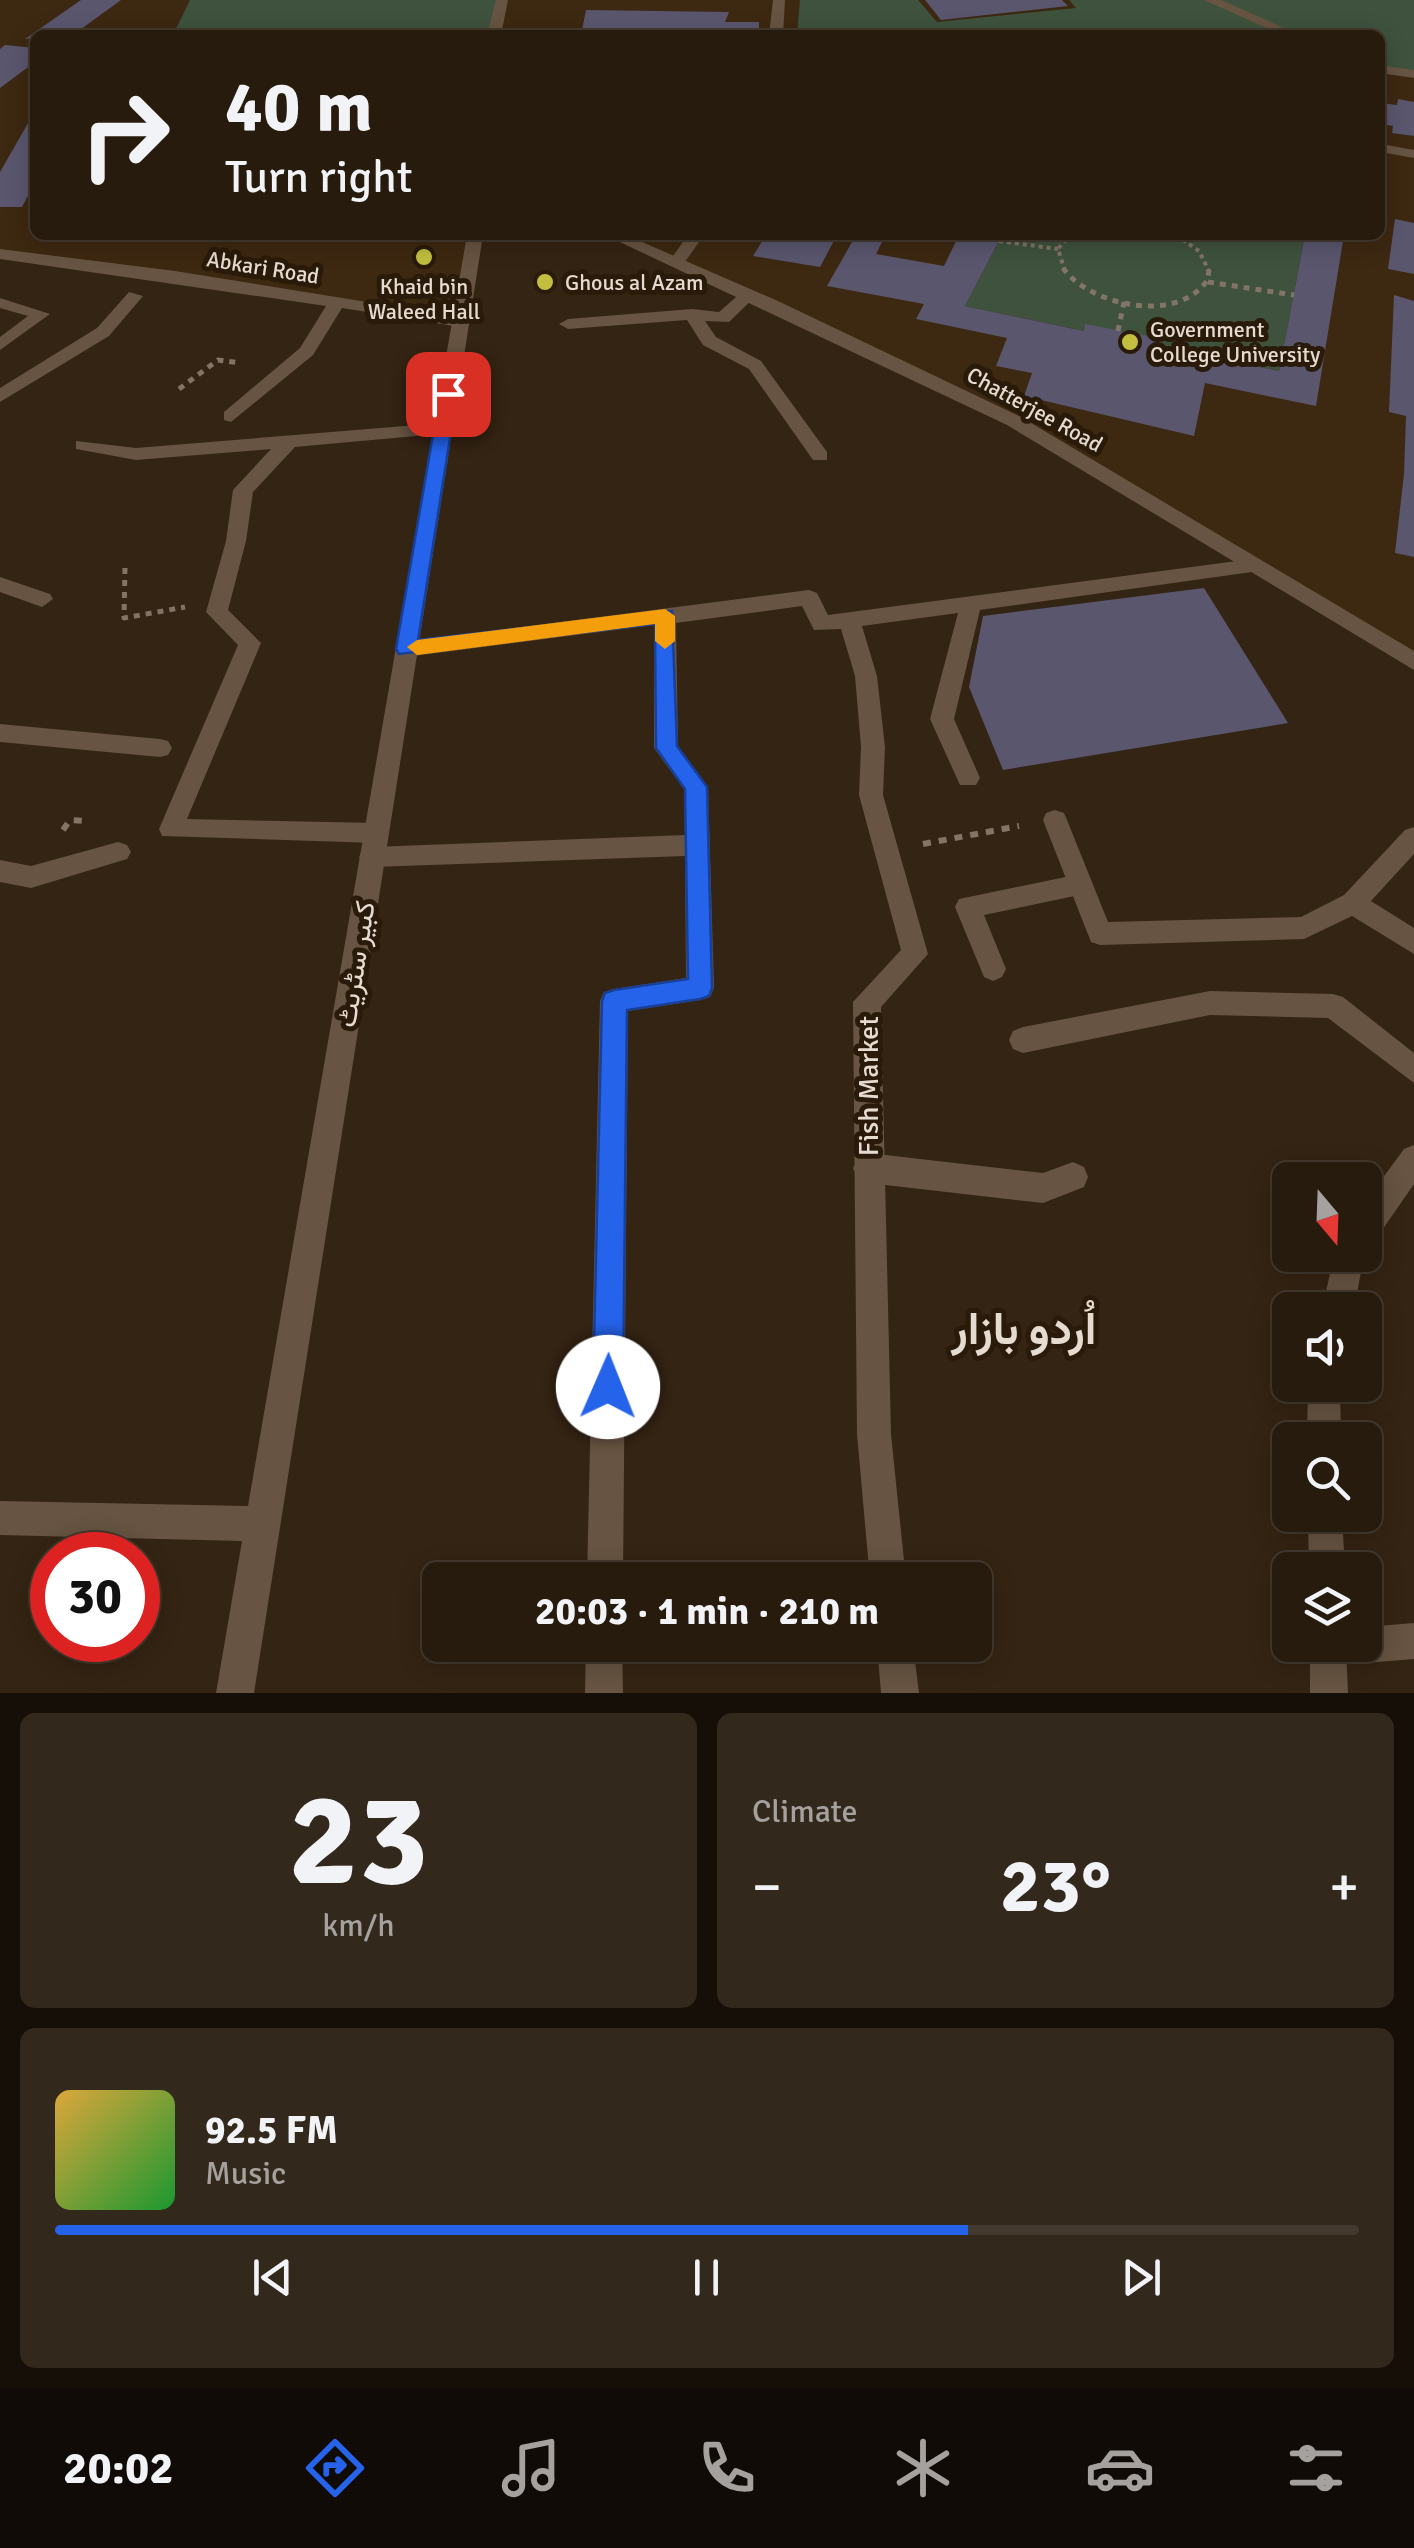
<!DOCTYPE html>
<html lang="en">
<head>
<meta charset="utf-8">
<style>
	:root { --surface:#271b0e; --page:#33281c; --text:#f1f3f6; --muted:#a4a19e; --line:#43392e; --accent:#2563eb }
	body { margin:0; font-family:Signika,Vazirmatn,sans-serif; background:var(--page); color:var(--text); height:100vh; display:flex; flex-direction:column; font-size:38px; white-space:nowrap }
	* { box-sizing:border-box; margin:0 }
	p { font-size:32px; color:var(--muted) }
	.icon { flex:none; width:55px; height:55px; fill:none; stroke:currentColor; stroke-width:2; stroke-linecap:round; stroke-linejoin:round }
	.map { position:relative; height:1693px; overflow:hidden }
	.details { display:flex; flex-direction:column; gap:20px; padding:20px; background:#150f08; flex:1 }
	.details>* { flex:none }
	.hud { position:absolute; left:30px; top:30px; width:1355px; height:210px; border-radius:15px; box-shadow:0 5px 25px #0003,0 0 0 2px var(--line); background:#271b0e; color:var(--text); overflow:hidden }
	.needle { width:65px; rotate:161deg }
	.buttons { position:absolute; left:1272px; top:1162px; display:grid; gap:20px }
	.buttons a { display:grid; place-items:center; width:110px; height:110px; border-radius:15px; background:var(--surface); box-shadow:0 5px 25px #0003,0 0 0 2px var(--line); font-size:50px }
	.speed { position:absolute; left:30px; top:1532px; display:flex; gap:20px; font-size:50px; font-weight:700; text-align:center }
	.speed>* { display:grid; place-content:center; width:130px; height:130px; border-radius:50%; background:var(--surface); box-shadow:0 5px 25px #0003,0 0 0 2px var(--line); line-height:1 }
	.speed .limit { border:15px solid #d22; background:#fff; color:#111 }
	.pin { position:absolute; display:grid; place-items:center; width:85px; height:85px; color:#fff; margin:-42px; border-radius:20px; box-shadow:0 5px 15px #0006 }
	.me { position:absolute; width:110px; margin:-55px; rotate:1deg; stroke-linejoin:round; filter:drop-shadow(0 0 8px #0008) }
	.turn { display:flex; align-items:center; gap:35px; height:210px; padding:0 30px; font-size:45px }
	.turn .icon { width:130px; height:130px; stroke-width:2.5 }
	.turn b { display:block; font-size:70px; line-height:85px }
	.big { font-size:75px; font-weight:700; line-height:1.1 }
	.details .tile { flex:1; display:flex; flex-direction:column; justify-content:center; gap:15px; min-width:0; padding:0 35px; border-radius:15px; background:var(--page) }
	.details .dial { align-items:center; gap:0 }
	.dial b { font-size:130px; line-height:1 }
	.song { display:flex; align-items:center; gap:30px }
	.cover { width:120px; height:120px; border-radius:15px; background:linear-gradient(135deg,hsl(40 70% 55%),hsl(130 70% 35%)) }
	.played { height:10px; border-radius:5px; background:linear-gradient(90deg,var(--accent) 70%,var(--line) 70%) }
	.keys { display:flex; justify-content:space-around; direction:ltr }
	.heat { display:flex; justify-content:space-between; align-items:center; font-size:55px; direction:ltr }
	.details .tiles { flex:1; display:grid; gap:20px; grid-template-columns:1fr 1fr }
	.tile:last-child { grid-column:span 2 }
	.trip { position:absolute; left:422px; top:1562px; width:570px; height:100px; border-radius:15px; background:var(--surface); box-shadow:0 5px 25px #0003,0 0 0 2px var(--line); font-weight:700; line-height:100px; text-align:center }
	.tabs { display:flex; height:160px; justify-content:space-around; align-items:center; background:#100b06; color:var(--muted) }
	.tabs .icon { width:70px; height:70px }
	.tabs .active { color:var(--accent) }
	.tabs b { font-size:45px; color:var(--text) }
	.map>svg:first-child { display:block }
	.built { fill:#3d2811 }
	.green { fill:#3e523d }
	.building { fill:#59566e }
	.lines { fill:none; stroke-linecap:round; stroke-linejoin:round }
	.path-far2 { stroke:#827466; stroke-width:4; stroke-dasharray:4 4; stroke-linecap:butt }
	.path-far1 { stroke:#827466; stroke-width:5; stroke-dasharray:6 6; stroke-linecap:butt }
	.path { stroke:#827466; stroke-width:6; stroke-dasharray:8 8; stroke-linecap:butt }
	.lane { fill:#675442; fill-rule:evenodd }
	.street { fill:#675442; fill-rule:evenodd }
	.secondary { fill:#675442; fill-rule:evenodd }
	.route { fill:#2563eb; stroke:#184099; stroke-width:2.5 }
	.slow { fill:#f59e0b }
	.poi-dot { fill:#c1be40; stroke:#2a1a09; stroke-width:4 }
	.labels { text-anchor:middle; stroke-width:10; stroke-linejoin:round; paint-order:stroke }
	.far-street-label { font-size:22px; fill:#e6dbd1; stroke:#2a1a09 }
	.far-poi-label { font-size:22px; fill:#e6dbd1; stroke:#2a1a09; text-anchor:start }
	.street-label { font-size:28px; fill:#e6dbd1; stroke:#2a1a09 }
	.near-district-label { font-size:45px; font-weight:bold; fill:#e6dbd1; stroke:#2a1a09 }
</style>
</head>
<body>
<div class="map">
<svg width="1414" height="1693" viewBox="0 0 1414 1693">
	<rect width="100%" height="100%" fill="#342413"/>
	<path class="built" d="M0 0H1242L1289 35H35V235H475L460 322 0 255Z
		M1380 68 1414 73V660L1015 421 616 235H1380Z"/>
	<path class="green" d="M190 0H502L494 35H173Z
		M800 0H918L937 22 1076 8 1069 0H1414V73L1380 68V35H797Z
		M1002 235H1305L1279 371 1159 347 1085 325 1084 331 965 306Z"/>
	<path class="building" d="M81 0H121L73 35 25 39Z
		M925 0H1062L1068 6 941 20Z
		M586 10 729 12 725 22H759V35H581Z
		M5 45 35 48V62L0 88V49Z
		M1398 99 1414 102V136L1392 133 1393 126 1380 124V103L1397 105Z
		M35 111V182L22 207H0V172Z
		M1395 219 1414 223V274L1388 269Z
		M766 235H837L820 267 753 256Z
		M856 235 884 238 876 254 944 266 959 235H1002L965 306 1084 331 1085 324 1163 339 1159 347 1279 371 1305 235H1344L1316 406 1205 383 1194 436 1024 396 1032 373 996 366 1007 338 916 319 924 304 827 286Z
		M1394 295 1414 301V557L1395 553 1404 474 1406 416 1389 412Z
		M1204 588 1288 723 1003 770 969 687 983 616Z"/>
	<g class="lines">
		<path class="path-far2" d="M1176 235 1199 251 1209 271
			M999 241 1058 249
			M1065 271 1058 249 1069 235"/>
		<path class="path-far1" d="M1063 268C1090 306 1179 325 1208 279L1209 268
			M1208 282 1294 295
			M1118 331 1124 302
			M179 389 218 360 240 363
			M125 568 124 618 185 607"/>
		<path class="path" d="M63 830 70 820 85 821
			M923 844 1019 826"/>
		<path class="lane" d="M773 0H785L783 35H769Z
			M1204 0H1221L1300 35H1282Z
			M1380 65 1414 70V78L1380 73Z
			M1380 144 1414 150V158L1380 152Z
			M688 235H704L682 266H670L668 263Z
			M1080 874 1089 877 1093 885 1089 893 984 915 1006 969 1002 977 993 981 984 977 955 907 959 899Z
			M1210 991 1333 994 1343 997 1414 1053V1083L1328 1018 1210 1015 1023 1053 1013 1049 1009 1040 1013 1031 1023 1027Z
			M868 1153 1043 1173 1073 1162 1084 1167 1088 1177 1084 1187 1043 1203 868 1183 858 1178 853 1168 858 1158Z
			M1414 1623V1659L1365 1663 1352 1658 1347 1645H1365V1627Z"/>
		<path class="street" d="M0 249 175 271 460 317 469 322 460 327 342 308 313 355 231 422 224 420V412L300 348 326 306 0 259Z
			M743 291 757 295 729 322 705 321 716 337 761 361 827 452V460H813L749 369 703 345 687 320 568 329 559 324 568 319 692 309 719 312Z
			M129 292 143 296 109 336 0 402V388L97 328Z
			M0 298 50 314 0 350V337L28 316 0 308Z
			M442 423 451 429 449 433 295 447 253 492 246 541 228 610 261 643 187 819 376 823 385 826 388 833 385 840 376 843 162 836 159 829 238 645 206 612 226 541 233 490 271 449 136 460 76 449V441L136 448Z
			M1252 559 1262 566 1259 571 980 610 954 719 980 778 976 785H960L930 719 958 613 862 626 877 676 885 747 883 795 928 954 881 1007 891 1434 906 1580H870L857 1434 853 1002 901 950 859 795 861 747 855 676 841 629 814 630 802 606 676 623 678 746 708 787 714 988 710 997 700 1000 628 1011 623 1580H587L600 1001 604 992 614 989 686 978 685 856 372 867 363 864 359 857 363 850 372 847 685 835 684 789 654 748V625L406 657 398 655 395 649 398 643 809 590 817 593 828 615Z
			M0 577 50 594 53 599 42 607 0 592Z
			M0 724 160 739 168 741 172 748 168 755 160 757 0 742Z
			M1055 810 1064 813 1067 820 1108 922 1301 917 1344 895 1405 830 1414 827V854L1371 901 1414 928V954L1352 916 1304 939 1100 945 1091 942 1043 820 1046 813Z
			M118 842 127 845 131 852 127 859 31 888 0 882V860L31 866Z
			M1414 1145V1184L1376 1239 1365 1243V1202L1404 1149Z
			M1334 1255H1364L1354 1310H1322Z
			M1308 1385H1340L1341 1440H1307Z
			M1308 1515H1342L1345 1570H1309Z
			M586 1645H622L623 1693H585Z
			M877 1645H913L919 1693H881Z
			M1310 1645H1346L1348 1693H1310Z"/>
		<path class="secondary" d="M496 0H508L501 35H487Z
			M467 235H483L254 1693H216L242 1541 0 1535V1501L248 1506Z
			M605 235H626L778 301 1021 417 1414 651V670L1007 425Z"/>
	</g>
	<path class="route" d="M448 388 457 394 418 640 672 611 677 746 707 787 712 988 709 996 700 999 627 1010 623 1387 619 1398 608 1402 598 1398 593 1387 602 1001 605 993 614 990 688 979 685 789 656 748 655 624 399 654 396 649 440 394Z"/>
	<path class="slow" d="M665 609 675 616V641L665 649 655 641V624L417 655 407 647 417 640Z"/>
	<g class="poi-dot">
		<circle cx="424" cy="257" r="10"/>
		<circle cx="545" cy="282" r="10"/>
		<circle cx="1130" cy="342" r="10"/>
	</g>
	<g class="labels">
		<g class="far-street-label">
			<text transform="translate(263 267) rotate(9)" y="8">Abkari Road</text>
			<text transform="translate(1035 409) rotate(29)" y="8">Chatterjee Road</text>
		</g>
		<g class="far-poi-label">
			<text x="565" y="290">Ghous al Azam</text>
			<text x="424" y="294" text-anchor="middle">Khaid bin<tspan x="424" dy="25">Waleed Hall</tspan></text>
			<text x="1150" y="337">Government<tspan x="1150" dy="25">College University</tspan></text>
		</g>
		<g class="street-label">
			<text transform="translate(355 964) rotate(-81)" y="10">کبیر سٹریٹ</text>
			<text transform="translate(868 1086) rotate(-90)" y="10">Fish Market</text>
		</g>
		<g class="near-district-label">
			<text x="1024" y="1344">اُردو بازار</text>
		</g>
	</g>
</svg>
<div class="buttons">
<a><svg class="needle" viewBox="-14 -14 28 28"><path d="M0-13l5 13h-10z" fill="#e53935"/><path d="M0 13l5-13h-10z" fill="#a4a19e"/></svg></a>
<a><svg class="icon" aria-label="sound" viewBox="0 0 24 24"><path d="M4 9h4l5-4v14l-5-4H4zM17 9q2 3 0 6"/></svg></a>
<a><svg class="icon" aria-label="search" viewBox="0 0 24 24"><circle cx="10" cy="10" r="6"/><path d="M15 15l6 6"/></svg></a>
<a><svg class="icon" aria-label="layers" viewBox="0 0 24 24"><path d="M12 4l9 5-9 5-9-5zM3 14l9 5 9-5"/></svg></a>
</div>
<div class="speed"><div class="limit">30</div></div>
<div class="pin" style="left:448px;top:394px;background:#d93025"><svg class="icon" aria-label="arrive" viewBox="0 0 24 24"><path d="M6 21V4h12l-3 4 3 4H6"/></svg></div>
<svg class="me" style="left:608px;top:1387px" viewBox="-20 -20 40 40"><circle r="19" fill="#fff"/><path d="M0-13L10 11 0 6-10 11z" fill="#2563eb"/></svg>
<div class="trip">20:03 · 1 min · 210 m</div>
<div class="hud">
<div class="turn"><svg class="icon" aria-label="right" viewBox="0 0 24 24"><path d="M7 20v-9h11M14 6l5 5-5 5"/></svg><div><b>40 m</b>Turn right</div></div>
</div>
</div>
<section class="details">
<div class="tiles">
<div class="tile dial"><b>23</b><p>km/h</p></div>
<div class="tile"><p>Climate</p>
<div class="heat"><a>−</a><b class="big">23°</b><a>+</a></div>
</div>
<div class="tile">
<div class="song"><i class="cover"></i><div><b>92.5 FM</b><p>Music</p></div></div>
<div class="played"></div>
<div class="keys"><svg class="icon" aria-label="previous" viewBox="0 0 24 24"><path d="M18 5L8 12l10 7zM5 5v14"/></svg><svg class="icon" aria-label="pause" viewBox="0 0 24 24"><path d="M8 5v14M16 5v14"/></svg><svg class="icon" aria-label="next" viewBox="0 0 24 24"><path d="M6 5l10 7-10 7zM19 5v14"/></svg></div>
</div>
</div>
</section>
<nav class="tabs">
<b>20:02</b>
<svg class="icon active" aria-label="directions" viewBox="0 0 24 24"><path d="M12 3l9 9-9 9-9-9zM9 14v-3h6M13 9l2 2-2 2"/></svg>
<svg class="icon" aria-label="music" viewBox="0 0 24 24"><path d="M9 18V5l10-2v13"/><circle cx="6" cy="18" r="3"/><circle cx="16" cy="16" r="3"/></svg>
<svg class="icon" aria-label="phone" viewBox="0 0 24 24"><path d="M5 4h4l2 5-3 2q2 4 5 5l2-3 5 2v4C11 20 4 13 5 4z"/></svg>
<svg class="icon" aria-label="climate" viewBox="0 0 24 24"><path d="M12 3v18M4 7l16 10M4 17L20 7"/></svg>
<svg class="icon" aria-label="car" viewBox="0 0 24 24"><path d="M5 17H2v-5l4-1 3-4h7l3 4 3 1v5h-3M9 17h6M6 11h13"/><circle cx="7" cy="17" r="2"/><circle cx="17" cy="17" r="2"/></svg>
<svg class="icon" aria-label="filters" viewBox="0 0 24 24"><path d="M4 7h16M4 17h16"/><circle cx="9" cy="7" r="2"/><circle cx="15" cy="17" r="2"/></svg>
</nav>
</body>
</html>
